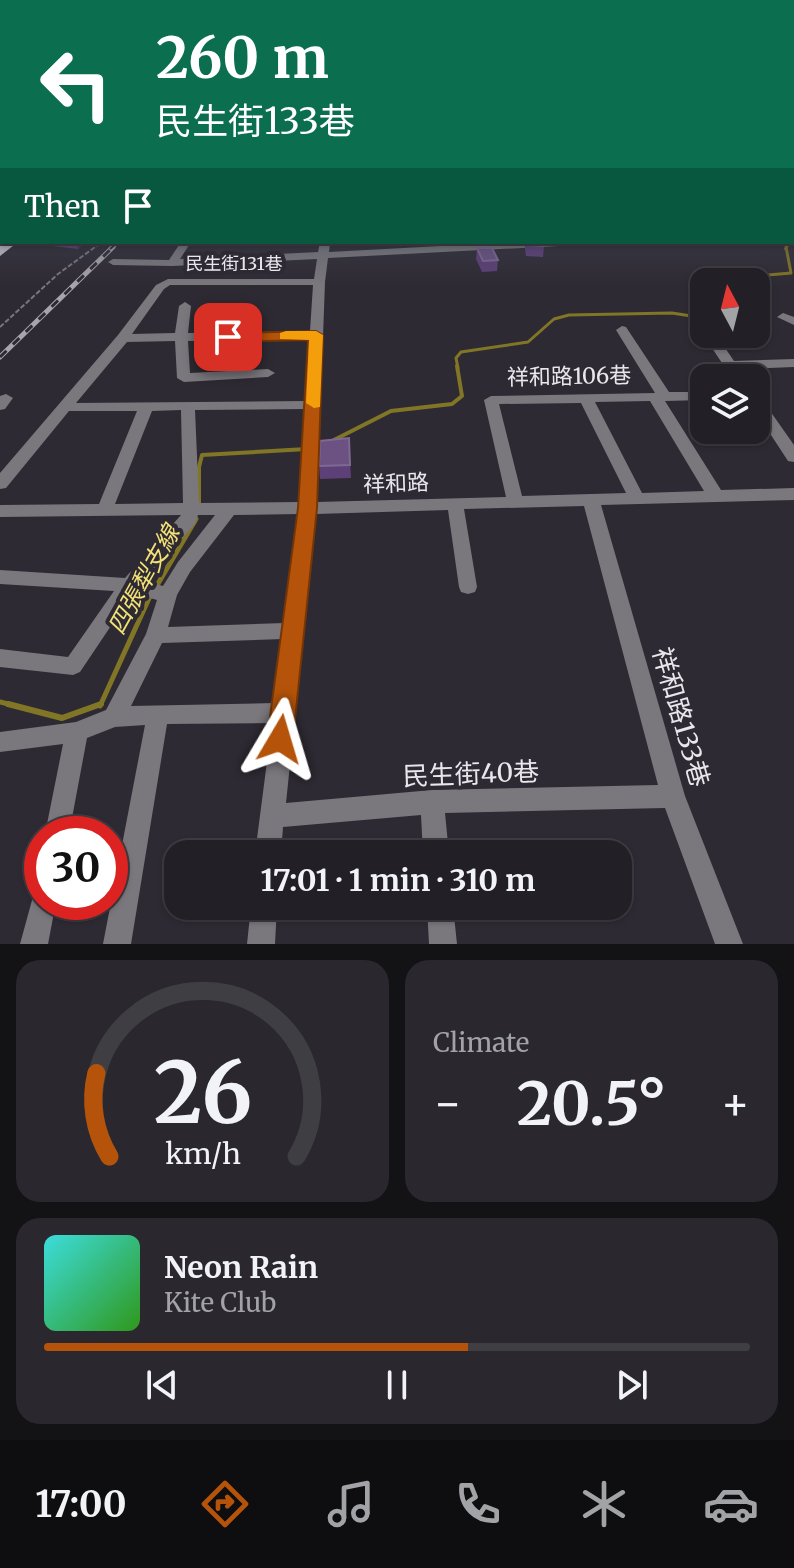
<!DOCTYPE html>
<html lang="en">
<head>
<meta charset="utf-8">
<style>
	:root { --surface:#222026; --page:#2a282e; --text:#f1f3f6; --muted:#a2a3a7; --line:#3f3e43; --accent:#b45309 }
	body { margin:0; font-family:Merriweather,"Noto Sans TC",serif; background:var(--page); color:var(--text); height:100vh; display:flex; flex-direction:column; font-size:30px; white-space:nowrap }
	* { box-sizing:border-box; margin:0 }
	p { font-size:26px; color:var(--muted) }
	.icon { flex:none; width:44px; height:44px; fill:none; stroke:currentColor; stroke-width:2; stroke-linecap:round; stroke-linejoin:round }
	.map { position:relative; height:944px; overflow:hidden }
	.side { display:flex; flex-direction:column; gap:16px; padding:16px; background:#131215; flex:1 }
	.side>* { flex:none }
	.hud { position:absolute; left:0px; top:0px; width:794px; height:244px; box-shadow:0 2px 6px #0004,0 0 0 2px var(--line); background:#0b6e4f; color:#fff; overflow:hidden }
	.needle { width:52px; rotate:353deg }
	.controls { position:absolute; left:690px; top:268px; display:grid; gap:16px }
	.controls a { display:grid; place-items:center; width:80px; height:80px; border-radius:16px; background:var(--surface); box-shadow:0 2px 6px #0004,0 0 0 2px var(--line); font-size:40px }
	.speed { position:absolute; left:24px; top:816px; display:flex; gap:16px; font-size:40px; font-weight:700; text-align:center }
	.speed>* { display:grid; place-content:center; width:104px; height:104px; border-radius:50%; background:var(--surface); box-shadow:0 2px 6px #0004,0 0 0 2px var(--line); line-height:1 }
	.speed .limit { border:12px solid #d22; background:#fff; color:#111 }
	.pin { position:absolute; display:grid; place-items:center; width:68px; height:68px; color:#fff; margin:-34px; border-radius:16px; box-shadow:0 4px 12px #0006 }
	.me { position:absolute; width:88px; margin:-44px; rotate:7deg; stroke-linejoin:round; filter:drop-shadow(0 0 6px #0008) }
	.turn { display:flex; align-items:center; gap:28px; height:168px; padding:0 24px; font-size:36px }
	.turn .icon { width:104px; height:104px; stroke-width:2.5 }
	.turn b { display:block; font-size:56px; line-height:68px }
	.then { display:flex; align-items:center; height:76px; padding:0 24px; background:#0003; gap:16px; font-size:30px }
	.big { font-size:60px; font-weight:700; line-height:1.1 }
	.side .card { flex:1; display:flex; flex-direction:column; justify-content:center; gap:12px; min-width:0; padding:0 28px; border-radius:24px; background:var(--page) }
	.side .dial { align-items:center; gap:0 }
	.dial svg { height:208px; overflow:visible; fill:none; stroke:var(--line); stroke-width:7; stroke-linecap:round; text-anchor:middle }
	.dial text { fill:var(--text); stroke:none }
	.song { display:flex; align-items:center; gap:24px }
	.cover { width:96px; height:96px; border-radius:12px; background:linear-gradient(135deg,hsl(180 70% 55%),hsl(110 70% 35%)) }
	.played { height:8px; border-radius:4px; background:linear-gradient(90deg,var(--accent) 60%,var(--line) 60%) }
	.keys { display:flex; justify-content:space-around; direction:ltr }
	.heat { display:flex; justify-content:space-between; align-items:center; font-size:44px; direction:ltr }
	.side .tiles { flex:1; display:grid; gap:16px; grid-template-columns:1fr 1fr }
	.card:last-child { grid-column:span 2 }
	.trip { position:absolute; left:164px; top:840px; width:468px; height:80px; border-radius:24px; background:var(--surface); box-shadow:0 2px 6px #0004,0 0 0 2px var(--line); font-weight:700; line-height:80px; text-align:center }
	.tabs { display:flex; height:128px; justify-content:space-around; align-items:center; background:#0e0d0f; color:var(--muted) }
	.tabs .icon { width:56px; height:56px }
	.tabs .current { color:var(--accent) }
	.tabs b { font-size:36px; color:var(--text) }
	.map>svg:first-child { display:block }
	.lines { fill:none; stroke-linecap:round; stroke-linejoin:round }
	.stream-far4 { stroke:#817526; stroke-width:2 }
	.stream-far3 { stroke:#817526; stroke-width:3 }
	.stream-far2 { stroke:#817526; stroke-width:4 }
	.stream-far1 { stroke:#817526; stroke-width:5 }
	.stream { stroke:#817526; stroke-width:6 }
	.path { stroke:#7a767e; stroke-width:2; stroke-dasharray:5 2; stroke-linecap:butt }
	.minor { fill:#7a787d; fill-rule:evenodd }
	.major { fill:#c9c5ce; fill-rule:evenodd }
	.rail-far1-casing { stroke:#a8a4ab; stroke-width:4 }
	.rail-casing { stroke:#a8a4ab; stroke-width:5 }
	.rail-far1 { stroke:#2e2a33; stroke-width:2; stroke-dasharray:7; stroke-linecap:butt }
	.rail { stroke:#2e2a33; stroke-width:3; stroke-dasharray:9; stroke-linecap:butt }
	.wall { fill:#5d4077 }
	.shaded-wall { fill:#443056 }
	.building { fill:#6c5283; stroke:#7f6994; stroke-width:2 }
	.route { fill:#b45309; stroke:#753606; stroke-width:2 }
	.slow { fill:#f59e0b }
	.labels { text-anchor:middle; stroke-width:8; stroke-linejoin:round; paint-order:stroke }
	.far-street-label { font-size:18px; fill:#e9e6ec; stroke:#2e2a33 }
	.street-label { font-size:22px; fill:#e9e6ec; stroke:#2e2a33 }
	.water-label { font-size:24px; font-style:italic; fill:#f3e277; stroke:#2e2a33 }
	.near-street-label { font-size:26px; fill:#e9e6ec; stroke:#2e2a33 }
</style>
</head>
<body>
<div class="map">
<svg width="794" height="944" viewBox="0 0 794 944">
	<rect width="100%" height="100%" fill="#2e2a33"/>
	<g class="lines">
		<path class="stream-far4" d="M785 249 791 242"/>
		<path class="stream-far3" d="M741 282 744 277 791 273 786 247
			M756 297 762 306 756 316
			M458 368 456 358 461 352 528 342 554 319 569 315 672 313 704 318"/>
		<path class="stream-far2" d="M330 442 391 411 452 404 462 396 457 366
			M199 507V467L202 455 307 449"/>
		<path class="stream-far1" d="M156 587 196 519
			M0 702 16 706
			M100 706 151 594"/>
		<path class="stream" d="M8 704 62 718 101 704"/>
		<path class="path" d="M0 327 58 274 102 242"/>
		<path class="minor" d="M0 189H2V195H0Z
			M181 242H191L180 259 318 252 320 242H330L329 252 517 242H583L578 245 328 258 325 282 317 502 506 497 484 400 491 396 655 393 616 330 622 326 626 327 669 392H704V400L665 401 721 490 794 488V500L601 505 685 796 743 944H715L665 808 445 813 449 854H423L421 815 283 827 281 854H255L272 723 167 724 131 944H103L145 725 115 727 87 738 69 834H45L63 744 0 752V732L76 722 106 710 146 634 157 600 133 593 80 672 73 675 0 667V649L68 657 114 591 0 584V570L125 578 181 515 0 517V505L99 504 137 411H69L6 488 0 489V473L118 335 156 285 168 279H314L317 259 172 266 113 265 108 262 113 259 169 260ZM170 285H313L310 331 188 333 191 306 185 302 179 306 175 333 132 334 164 289ZM310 339 306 401 76 403 127 342 175 341 177 378 184 382 268 377 275 373 268 369 190 373 188 341ZM650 401 704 491 642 493 595 402ZM581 403 626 493 522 496 499 404ZM306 409 300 502 199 503 195 410ZM181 410 183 503 115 504 152 411ZM584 506 658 785 432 790 286 803 316 514 448 510 459 587 461 592 468 594 475 592 477 587 464 509ZM299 514 285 623 168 627 177 595 190 572 234 515ZM198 515H215L178 562 163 586 143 581 195 524ZM283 639 275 703 131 706 162 643Z
			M783 313 794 317V325L777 317Z
			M712 335 717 336 734 361 794 359V367L739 369 746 378H732L706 339Z
			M6 394 13 398 5 409 0 410V396Z
			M756 397 761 398 794 445V462L788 461 756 412Z
			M42 889V902H56L48 944H20L34 893Z
			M251 906H277L275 944H247Z
			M427 906H453L457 944H429Z"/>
		<path class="major" d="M3 242H18L0 256V245Z"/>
		<defs>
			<path id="rail-far1" d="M110 249 118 242"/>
			<path id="rail" d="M0 357 113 247"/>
		</defs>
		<use href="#rail-far1" class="rail-far1-casing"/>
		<use href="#rail" class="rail-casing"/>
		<use href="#rail-far1" class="rail-far1"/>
		<use href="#rail" class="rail"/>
	</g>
	<path class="wall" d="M24 242H87L78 249 25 243Z
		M525 242H543L544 246 543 257 526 256 525 249Z
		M477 248 498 260 497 271 482 272 476 259Z
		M349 438 351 478 320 479 319 466Z"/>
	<path class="shaded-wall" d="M76 242H87L78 249Z"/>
	<path class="building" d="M527 242H543L544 246 528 245Z
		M477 248H492L498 260 483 261Z
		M349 438 350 465 319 466 320 441Z"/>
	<linearGradient id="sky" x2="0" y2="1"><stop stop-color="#19171c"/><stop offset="0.54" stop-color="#464a5b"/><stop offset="1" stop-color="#464a5b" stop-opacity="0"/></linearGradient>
	<rect width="794" height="287" fill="url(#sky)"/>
	<path class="route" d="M316 331 323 335 317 508 293 739 289 747 280 750 271 747 267 739 298 508 308 340 228 342 221 337 228 333Z"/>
	<path class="slow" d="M286 331H316L323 335 320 407 314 408 306 403 309 340 280 339V333Z"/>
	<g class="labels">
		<g class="far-street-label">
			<text x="234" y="270">民生街131巷</text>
		</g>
		<g class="street-label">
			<text transform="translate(569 376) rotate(-1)" y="8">祥和路106巷</text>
			<text transform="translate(396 483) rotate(-2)" y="8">祥和路</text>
		</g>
		<g class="water-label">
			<text transform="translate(144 580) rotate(-61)" y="8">四張犁支線</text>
		</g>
		<g class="near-street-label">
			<text transform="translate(681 717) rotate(74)" y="9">祥和路133巷</text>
			<text transform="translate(471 774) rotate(-2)" y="9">民生街40巷</text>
		</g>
	</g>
</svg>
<div class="controls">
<a><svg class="needle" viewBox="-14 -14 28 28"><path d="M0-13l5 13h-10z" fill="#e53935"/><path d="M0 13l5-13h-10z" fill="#a2a3a7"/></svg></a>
<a><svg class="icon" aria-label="layers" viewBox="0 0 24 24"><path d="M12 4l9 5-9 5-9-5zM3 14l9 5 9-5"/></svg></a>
</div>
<div class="speed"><div class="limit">30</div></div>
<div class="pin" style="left:228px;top:337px;background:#d93025"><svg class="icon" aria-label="arrive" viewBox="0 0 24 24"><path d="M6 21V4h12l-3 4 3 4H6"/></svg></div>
<svg class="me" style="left:280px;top:739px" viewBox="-20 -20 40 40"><path d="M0-17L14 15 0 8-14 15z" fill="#b45309" stroke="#fff" stroke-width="4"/></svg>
<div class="trip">17:01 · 1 min · 310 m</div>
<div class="hud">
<div class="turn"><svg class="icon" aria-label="left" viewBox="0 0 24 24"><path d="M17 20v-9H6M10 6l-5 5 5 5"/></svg><div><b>260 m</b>民生街133巷</div></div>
<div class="then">Then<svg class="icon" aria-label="arrive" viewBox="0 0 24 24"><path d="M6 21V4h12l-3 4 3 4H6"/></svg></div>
</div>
</div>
<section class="side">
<div class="tiles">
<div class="card dial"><svg viewBox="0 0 100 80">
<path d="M14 69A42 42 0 1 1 86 69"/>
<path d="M14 69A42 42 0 0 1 9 37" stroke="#b45309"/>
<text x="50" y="56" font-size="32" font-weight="700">26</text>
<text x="50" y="72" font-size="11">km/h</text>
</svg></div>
<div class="card"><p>Climate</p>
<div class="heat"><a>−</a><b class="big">20.5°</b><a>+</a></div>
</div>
<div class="card">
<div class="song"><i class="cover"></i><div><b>Neon Rain</b><p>Kite Club</p></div></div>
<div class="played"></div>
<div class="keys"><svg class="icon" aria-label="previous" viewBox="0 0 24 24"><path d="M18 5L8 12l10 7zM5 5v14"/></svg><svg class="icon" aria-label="pause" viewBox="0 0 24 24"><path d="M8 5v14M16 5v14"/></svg><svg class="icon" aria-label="next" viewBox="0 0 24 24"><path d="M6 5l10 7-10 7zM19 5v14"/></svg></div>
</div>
</div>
</section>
<nav class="tabs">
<b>17:00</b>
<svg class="icon current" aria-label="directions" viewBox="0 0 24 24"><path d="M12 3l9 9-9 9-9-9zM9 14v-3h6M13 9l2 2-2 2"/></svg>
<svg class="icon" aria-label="music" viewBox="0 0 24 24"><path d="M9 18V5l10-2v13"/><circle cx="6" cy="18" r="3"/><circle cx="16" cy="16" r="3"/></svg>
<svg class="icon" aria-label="phone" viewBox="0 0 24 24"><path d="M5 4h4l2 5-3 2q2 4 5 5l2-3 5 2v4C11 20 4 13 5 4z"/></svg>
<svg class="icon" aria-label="climate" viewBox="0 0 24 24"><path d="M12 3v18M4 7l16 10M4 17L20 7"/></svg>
<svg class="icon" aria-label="car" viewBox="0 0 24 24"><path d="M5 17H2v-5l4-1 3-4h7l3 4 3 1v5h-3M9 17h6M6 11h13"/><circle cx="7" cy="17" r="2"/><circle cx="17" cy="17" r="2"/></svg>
</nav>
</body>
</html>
